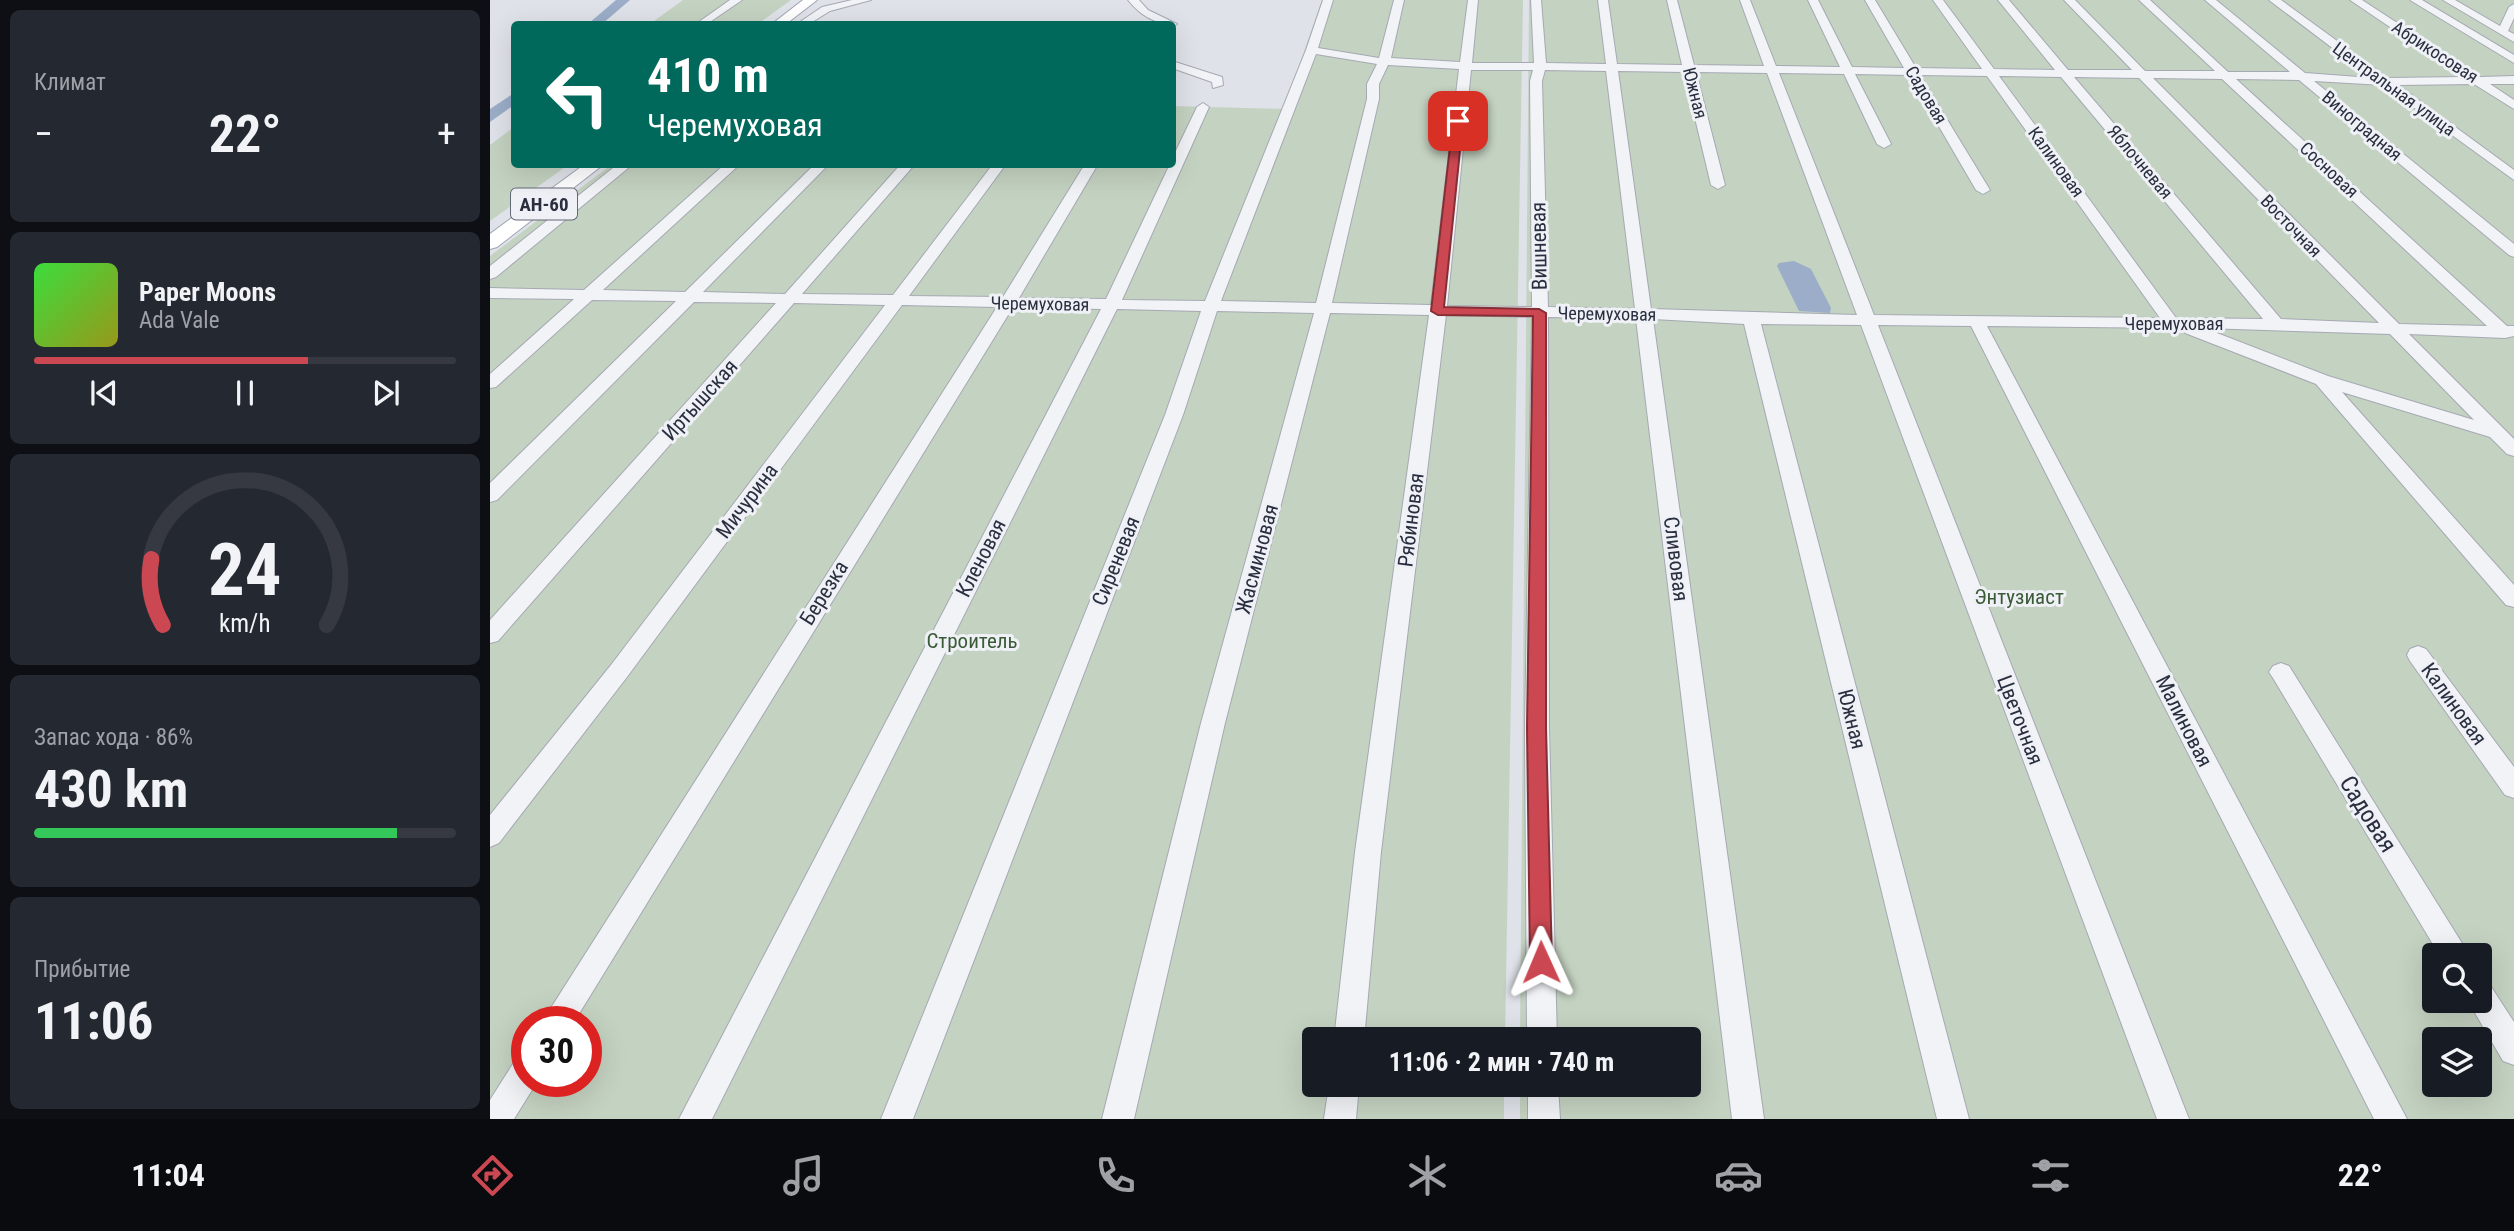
<!DOCTYPE html>
<html lang="ru">
<head>
<meta charset="utf-8">
<style>
	:root { --surface:#171b24; --page:#242831; --text:#f1f3f6; --muted:#9ea1a6; --line:#363941; --accent:#cb4751 }
	body { margin:0; font-family:"Roboto Condensed",sans-serif; background:var(--page); color:var(--text); height:100vh; display:flex; flex-direction:column; font-size:26px; white-space:nowrap }
	* { box-sizing:border-box; margin:0 }
	p { font-size:23px; color:var(--muted) }
	.icon { flex:none; width:38px; height:38px; fill:none; stroke:currentColor; stroke-width:2; stroke-linecap:round; stroke-linejoin:round }
	.map { position:relative; flex:1; overflow:hidden }
	.panel { display:flex; flex-direction:column; gap:10px; padding:10px; background:#0d0f14; width:490px }
	.panel>* { flex:none }
	.hud { position:absolute; left:21px; top:21px; width:665px; height:147px; border-radius:7px; box-shadow:0 7px 28px #0002; background:#00695c; color:#fff; overflow:hidden }
	.tools { position:absolute; left:1932px; top:943px; display:grid; gap:14px }
	.tools a { display:grid; place-items:center; width:70px; height:70px; border-radius:7px; background:var(--surface); box-shadow:0 7px 28px #0002; font-size:35px }
	.speed { position:absolute; left:21px; top:1006px; display:flex; gap:14px; font-size:35px; font-weight:700; text-align:center }
	.speed>* { display:grid; place-content:center; width:91px; height:91px; border-radius:50%; background:var(--surface); box-shadow:0 7px 28px #0002; line-height:1 }
	.speed .limit { border:10px solid #d22; background:#fff; color:#111 }
	.pin { position:absolute; display:grid; place-items:center; width:60px; height:60px; color:#fff; margin:-30px; border-radius:14px; box-shadow:0 4px 10px #0006 }
	.me { position:absolute; width:77px; margin:-38px; rotate:359deg; stroke-linejoin:round; filter:drop-shadow(0 0 5px #0008) }
	.turn { display:flex; align-items:center; gap:24px; height:147px; padding:0 21px; font-size:32px }
	.turn .icon { width:91px; height:91px; stroke-width:2.5 }
	.turn b { display:block; font-size:49px; line-height:60px }
	.big { font-size:52px; font-weight:700; line-height:1.1 }
	.panel .card { flex:1; display:flex; flex-direction:column; justify-content:center; gap:10px; min-width:0; padding:0 24px; border-radius:10px; background:var(--page) }
	.panel .dial { align-items:center; gap:0 }
	.dial svg { height:182px; overflow:visible; fill:none; stroke:var(--line); stroke-width:7; stroke-linecap:round; text-anchor:middle }
	.dial text { fill:var(--text); stroke:none }
	.song { display:flex; align-items:center; gap:21px }
	.cover { width:84px; height:84px; border-radius:10px; background:linear-gradient(135deg,hsl(120 70% 55%),hsl(60 70% 35%)) }
	.played { height:7px; border-radius:4px; background:linear-gradient(90deg,var(--accent) 65%,var(--line) 65%) }
	.keys { display:flex; justify-content:space-around; direction:ltr }
	.heat { display:flex; justify-content:space-between; align-items:center; font-size:38px; direction:ltr }
	.charge { height:10px; border-radius:5px; background:linear-gradient(90deg,#34c759 86%,var(--line) 0) }
	.trip { position:absolute; left:812px; top:1027px; width:399px; height:70px; border-radius:7px; background:var(--surface); box-shadow:0 7px 28px #0002; font-weight:700; line-height:70px; text-align:center }
	.dock { display:flex; height:112px; justify-content:space-around; align-items:center; background:#090b0e; color:var(--muted) }
	.dock .icon { width:49px; height:49px }
	.dock .on { color:var(--accent) }
	.dock b { font-size:32px; color:var(--text) }
	main { display:flex; flex:1; min-height:0 }
	.map>svg:first-child { display:block }
	.green { fill:#c4d2c1; fill-rule:evenodd }
	.water { fill:#9badc8 }
	.lines { fill:none; stroke-linecap:round; stroke-linejoin:round }
	.river { fill:#9badc8; fill-rule:evenodd }
	.minor-casing { stroke:#a5a9b2; stroke-width:2 }
	.major-casing { stroke:#9fa6b4; stroke-width:2 }
	.minor { fill:#f2f3f7; fill-rule:evenodd }
	.major { fill:#fff; fill-rule:evenodd }
	.route { fill:#cb4751; stroke:#842e35; stroke-width:2 }
	.labels { text-anchor:middle; stroke-width:6; stroke-linejoin:round; paint-order:stroke }
	.far-street-label { font-size:18px; fill:#292f3f; stroke:#eff1f6 }
	.shield { fill:#eff1f6; stroke:#646976; stroke-width:2 }
	.shield-label { font-size:19px; font-weight:bold; fill:#292f3f }
	.street-label { font-size:21px; fill:#292f3f; stroke:#eff1f6 }
	.park-label { font-size:21px; fill:#3a5b36; stroke:#eff1f6 }
	.near-street-label { font-size:24px; fill:#292f3f; stroke:#eff1f6 }
</style>
</head>
<body>
<main>
<section class="panel">
<div class="card"><p>Климат</p>
<div class="heat"><a>−</a><b class="big">22°</b><a>+</a></div>
</div>
<div class="card">
<div class="song"><i class="cover"></i><div><b>Paper Moons</b><p>Ada Vale</p></div></div>
<div class="played"></div>
<div class="keys"><svg class="icon" aria-label="previous" viewBox="0 0 24 24"><path d="M18 5L8 12l10 7zM5 5v14"/></svg><svg class="icon" aria-label="pause" viewBox="0 0 24 24"><path d="M8 5v14M16 5v14"/></svg><svg class="icon" aria-label="next" viewBox="0 0 24 24"><path d="M6 5l10 7-10 7zM19 5v14"/></svg></div>
</div>
<div class="card dial"><svg viewBox="0 0 100 80">
<path d="M14 69A42 42 0 1 1 86 69"/>
<path d="M14 69A42 42 0 0 1 9 40" stroke="#cb4751"/>
<text x="50" y="56" font-size="32" font-weight="700">24</text>
<text x="50" y="72" font-size="11">km/h</text>
</svg></div>
<div class="card"><p>Запас хода · 86%</p><b class="big">430 km</b><div class="charge"></div></div>
<div class="card"><p>Прибытие</p><b class="big">11:06</b></div>
</section>
<div class="map">
<svg width="2024" height="1119" viewBox="0 0 2024 1119">
	<rect width="100%" height="100%" fill="#dfe2e8"/>
	<path class="green" d="M193 0H301L268 24H160Z
		M832 0H1033L1015 1039 824 1040V1085H1014V1119H0V256L121 165 682 164 683 106 794 109ZM37 1022H96V1082H37Z
		M1039 0H2024V1119H1030V1085H1199V1040L1030 1039ZM1944 956H1990V1001H1944ZM1944 1040H1990V1085H1944Z
		M24 127V164L78 165 0 221V145Z"/>
	<path class="water" d="M1304 261 1321 269 1341 308 1340 313 1309 311 1287 266 1289 263Z"/>
	<g class="lines">
		<path class="river" d="M126 0H140L112 24H98Z
			M24 93V105L0 122V109Z"/>
		<defs>
			<path id="minor" d="M240 0H252L217 24H206Z
				M362 0H381L340 11 319 24H307L332 7Z
				M638 0H649L658 10 687 24 682 27V24C664 24 649 14 638 0Z
				M833 0H843L828 48 889 58 904 0H914L901 58 970 62 978 0H988L982 63H1044L1041 0H1051L1056 63 1116 64 1108 0H1118L1127 64 1192 65 1177 0H1187L1204 65 1274 66 1250 0H1260L1286 66 1350 67 1318 0H1328L1362 67 1414 68 1375 0H1385L1426 68 1492 69 1443 0H1453L1504 69 1565 70 1508 0H1519L1578 70H1642L1574 0H1585L1655 71H1725L1649 0H1660L1738 72H1800L1715 0H1726L1815 73 1882 78 1779 0H1791L1898 78 1974 77 1860 0H1872L1990 77 2024 76V84H2000L2024 100V109L1984 84 1908 85 2024 170V180L1893 85 1824 81 2024 244V257L2019 255 1809 80 1746 79 2017 326H2024V336L2015 338 1919 334 2024 439V456L2017 454 2000 437 1852 392 2024 585V607L2016 605 1826 384 1695 333 1693 328 1497 326 1917 1119H1884L1481 326 1388 325 1699 1119H1667L1371 325 1271 324 1479 1119H1447L1254 324 1163 319 1274 1119H1242L1146 319 1058 317 1059 728 1067 1040H1037L1035 728 1042 317 956 315 891 852 874 1040H844L865 852 939 315 840 313 735 723 644 1119H612L711 723 824 313 727 311 693 415 423 1119H391L675 415 711 311 627 309 222 1119H189L611 309 523 307 84 1022H52L507 307 412 305 137 677 9 843 0 847V815L121 665 395 305 304 303 8 641 0 643V620L286 303 204 302 7 500 0 502V483L186 301 102 300 6 387 0 388V374L84 299 0 298V288L94 290 235 164H250L113 290 195 292 325 164H339L213 292 295 294 411 164H425L312 294 403 295 503 164H516L419 296 513 297 595 164H608L529 298 616 299 680 164H682V159L707 107 713 103 719 107 632 300 715 301 816 50ZM826 54 887 64 877 84V99L826 303 731 301ZM898 65 969 69 941 305 842 303 889 99V84ZM981 70H1043L1040 81 1042 307 957 306ZM1055 70 1116 71 1145 309 1058 307 1052 81ZM1128 71 1194 72 1221 185 1228 189 1235 185 1206 72 1277 73 1367 315 1161 309ZM1289 73 1354 74 1387 144 1394 148 1401 144 1365 74 1419 75 1486 190 1493 194 1500 190 1430 75 1497 76 1670 318 1384 315ZM1509 76 1571 77 1773 319 1686 318ZM1584 77 1649 78 1889 323 1791 319ZM1663 78 1732 79 1997 326 1909 324ZM1714 328 1900 334 1984 420 1838 376Z
				M1920 0H1932L2024 55V63Z
				M1953 0H1965L2010 26 2019 7 2024 4V18L2018 31 2024 34V42Z
				M682 61 732 77 733 85 723 88 722 82 682 68Z
				M128 164H143L6 277 0 279V266Z
				M1928 646 1936 649 2024 767V798L2015 795 1920 661 1917 655 1920 649Z
				M1791 663 1799 666 1980 956H1950L1783 678 1779 672 1783 666Z
				M1990 981 2000 985 2024 1022V1065L2013 1061 1978 1001H1990Z
				M37 1055V1082H47L24 1119H0V1100L26 1059Z
				M839 1085H869L866 1119H834Z
				M1038 1085H1068L1070 1119H1038Z"/>
			<path id="major" d="M313 0H327L296 24H282Z
				M95 164H114L7 247 0 249V234Z"/>
		</defs>
		<use href="#minor" class="minor-casing"/>
		<use href="#major" class="major-casing"/>
		<use href="#minor" class="minor"/>
		<use href="#major" class="major"/>
	</g>
	<path class="route" d="M968 118 973 121 954 307 1049 309 1056 313V728L1062 962 1059 969 1051 972 1043 969 1040 962 1037 728 1043 316 948 315 941 311 963 121Z"/>
	<g class="labels">
		<g class="far-street-label">
			<text transform="translate(1945 52) rotate(33)" y="6">Абрикосовая</text>
			<text transform="translate(1904 89) rotate(36)" y="6">Центральная улица</text>
			<text transform="translate(1205 93) rotate(76)" y="6">Южная</text>
			<text transform="translate(1436 95) rotate(59)" y="6">Садовая</text>
			<text transform="translate(1872 126) rotate(40)" y="6">Виноградная</text>
			<text transform="translate(1566 162) rotate(54)" y="6">Калиновая</text>
			<text transform="translate(1650 162) rotate(50)" y="6">Яблочневая</text>
			<text transform="translate(1839 170) rotate(43)" y="6">Сосновая</text>
			<text transform="translate(1801 226) rotate(46)" y="6">Восточная</text>
			<text transform="translate(550 304) rotate(1)" y="6">Черемуховая</text>
			<text transform="translate(1117 314) rotate(1)" y="6">Черемуховая</text>
			<text x="1684" y="330">Черемуховая</text>
		</g>
		<rect class="shield" x="21" y="188.5" width="66" height="31" rx="5"/>
		<g class="shield-label">
			<text x="54" y="211">АН-60</text>
		</g>
		<g class="street-label">
			<text transform="translate(1049 246) rotate(-91)" y="7">Вишневая</text>
			<text transform="translate(210 400) rotate(-48)" y="7">Иртышская</text>
			<text transform="translate(257 501) rotate(-53)" y="7">Мичурина</text>
			<text transform="translate(921 520) rotate(-83)" y="7">Рябиновая</text>
			<text transform="translate(491 558) rotate(-63)" y="7">Кленовая</text>
			<text transform="translate(767 559) rotate(-75)" y="7">Жасминовая</text>
			<text transform="translate(1186 559) rotate(83)" y="7">Сливовая</text>
			<text transform="translate(626 561) rotate(-68)" y="7">Сиреневая</text>
			<text transform="translate(334 593) rotate(-58)" y="7">Березка</text>
			<text transform="translate(1964 704) rotate(54)" y="7">Калиновая</text>
			<text transform="translate(1362 719) rotate(76)" y="7">Южная</text>
			<text transform="translate(1530 720) rotate(69)" y="7">Цветочная</text>
			<text transform="translate(1694 721) rotate(63)" y="7">Малиновая</text>
		</g>
		<g class="park-label">
			<text x="1529" y="604">Энтузиаст</text>
			<text x="482" y="648">Строитель</text>
		</g>
		<g class="near-street-label">
			<text transform="translate(1878 814) rotate(58)" y="8">Садовая</text>
		</g>
	</g>
</svg>
<div class="tools">
<a><svg class="icon" aria-label="search" viewBox="0 0 24 24"><circle cx="10" cy="10" r="6"/><path d="M15 15l6 6"/></svg></a>
<a><svg class="icon" aria-label="layers" viewBox="0 0 24 24"><path d="M12 4l9 5-9 5-9-5zM3 14l9 5 9-5"/></svg></a>
</div>
<div class="speed"><div class="limit">30</div></div>
<div class="pin" style="left:968px;top:121px;background:#d93025"><svg class="icon" aria-label="arrive" viewBox="0 0 24 24"><path d="M6 21V4h12l-3 4 3 4H6"/></svg></div>
<svg class="me" style="left:1051px;top:962px" viewBox="-20 -20 40 40"><path d="M0-17L14 15 0 8-14 15z" fill="#cb4751" stroke="#fff" stroke-width="4"/></svg>
<div class="trip">11:06 · 2 мин · 740 m</div>
<div class="hud">
<div class="turn"><svg class="icon" aria-label="left" viewBox="0 0 24 24"><path d="M17 20v-9H6M10 6l-5 5 5 5"/></svg><div><b>410 m</b>Черемуховая</div></div>
</div>
</div>
</main>
<nav class="dock">
<b>11:04</b>
<svg class="icon on" aria-label="directions" viewBox="0 0 24 24"><path d="M12 3l9 9-9 9-9-9zM9 14v-3h6M13 9l2 2-2 2"/></svg>
<svg class="icon" aria-label="music" viewBox="0 0 24 24"><path d="M9 18V5l10-2v13"/><circle cx="6" cy="18" r="3"/><circle cx="16" cy="16" r="3"/></svg>
<svg class="icon" aria-label="phone" viewBox="0 0 24 24"><path d="M5 4h4l2 5-3 2q2 4 5 5l2-3 5 2v4C11 20 4 13 5 4z"/></svg>
<svg class="icon" aria-label="climate" viewBox="0 0 24 24"><path d="M12 3v18M4 7l16 10M4 17L20 7"/></svg>
<svg class="icon" aria-label="car" viewBox="0 0 24 24"><path d="M5 17H2v-5l4-1 3-4h7l3 4 3 1v5h-3M9 17h6M6 11h13"/><circle cx="7" cy="17" r="2"/><circle cx="17" cy="17" r="2"/></svg>
<svg class="icon" aria-label="filters" viewBox="0 0 24 24"><path d="M4 7h16M4 17h16"/><circle cx="9" cy="7" r="2"/><circle cx="15" cy="17" r="2"/></svg>
<b>22°</b>
</nav>
</body>
</html>
